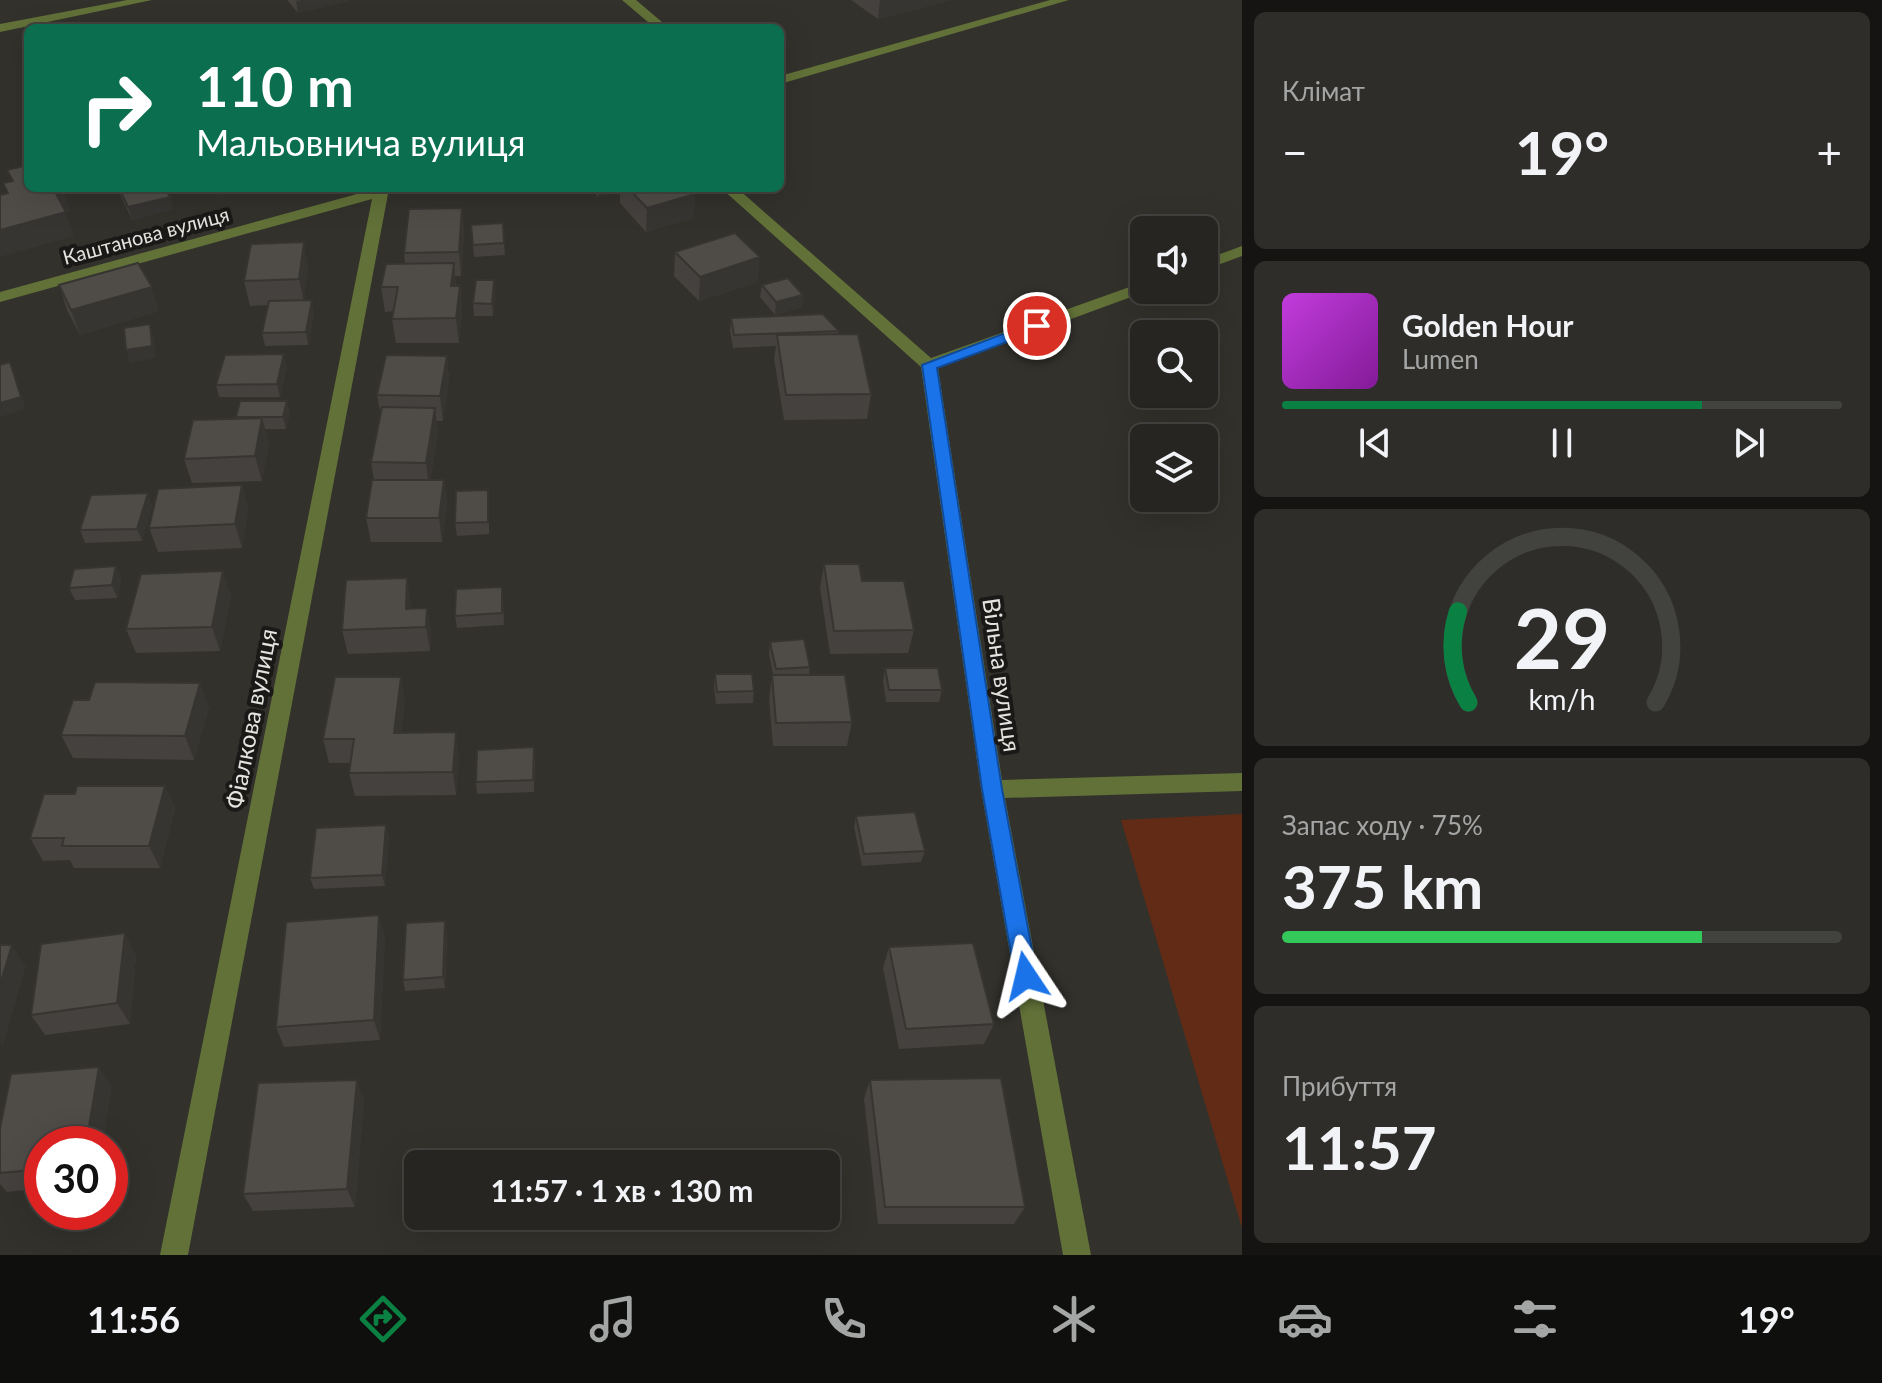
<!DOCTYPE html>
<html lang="uk">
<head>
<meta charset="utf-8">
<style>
	:root { --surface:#262521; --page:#2e2d2a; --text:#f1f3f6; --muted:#a4a5a5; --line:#42423f; --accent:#0b8043 }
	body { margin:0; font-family:Lato,sans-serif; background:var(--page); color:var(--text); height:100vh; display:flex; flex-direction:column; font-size:30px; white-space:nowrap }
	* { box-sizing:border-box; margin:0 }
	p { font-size:26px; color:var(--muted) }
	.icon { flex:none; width:44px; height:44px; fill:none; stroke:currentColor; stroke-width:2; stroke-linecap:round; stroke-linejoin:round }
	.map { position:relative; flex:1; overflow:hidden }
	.details { display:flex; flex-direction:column; gap:12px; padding:12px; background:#151412; width:640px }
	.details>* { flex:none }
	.hud { position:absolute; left:24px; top:24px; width:760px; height:168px; border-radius:12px; box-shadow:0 8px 32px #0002,0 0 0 2px var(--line); background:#0b6e4f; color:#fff; overflow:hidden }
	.buttons { position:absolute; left:1130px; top:216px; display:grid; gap:16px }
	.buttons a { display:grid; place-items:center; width:88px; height:88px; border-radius:12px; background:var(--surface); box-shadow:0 8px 32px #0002,0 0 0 2px var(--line); font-size:40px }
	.speed { position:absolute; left:24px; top:1126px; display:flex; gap:16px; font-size:40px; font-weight:700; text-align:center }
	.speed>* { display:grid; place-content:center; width:104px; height:104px; border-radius:50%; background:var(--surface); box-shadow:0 8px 32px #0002,0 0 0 2px var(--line); line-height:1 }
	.speed .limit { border:12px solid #d22; background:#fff; color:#111 }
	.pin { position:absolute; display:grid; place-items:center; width:68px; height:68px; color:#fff; margin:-34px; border:4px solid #fff; border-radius:50%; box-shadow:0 2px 8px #0007 }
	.me { position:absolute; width:88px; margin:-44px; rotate:350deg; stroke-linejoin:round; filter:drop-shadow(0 0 6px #0008) }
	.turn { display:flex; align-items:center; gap:28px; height:168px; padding:0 40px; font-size:36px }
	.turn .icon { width:104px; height:104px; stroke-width:2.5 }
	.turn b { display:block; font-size:56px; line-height:68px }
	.big { font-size:60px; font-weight:700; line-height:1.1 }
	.details .tile { flex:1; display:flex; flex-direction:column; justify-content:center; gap:12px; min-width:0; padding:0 28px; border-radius:12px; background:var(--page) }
	.details .dial { align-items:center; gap:0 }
	.dial svg { height:208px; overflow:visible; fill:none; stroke:var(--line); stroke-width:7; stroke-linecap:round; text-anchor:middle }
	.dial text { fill:var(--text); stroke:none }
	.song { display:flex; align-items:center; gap:24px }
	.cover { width:96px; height:96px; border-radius:12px; background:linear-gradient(135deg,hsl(290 70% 55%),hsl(290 70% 35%)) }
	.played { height:8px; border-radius:4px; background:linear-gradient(90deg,var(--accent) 75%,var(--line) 75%) }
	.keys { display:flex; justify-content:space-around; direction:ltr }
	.heat { display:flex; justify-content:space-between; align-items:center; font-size:44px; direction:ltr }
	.charge { height:12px; border-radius:6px; background:linear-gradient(90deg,#34c759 75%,var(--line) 0) }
	.trip { position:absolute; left:404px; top:1150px; width:436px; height:80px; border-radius:12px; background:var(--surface); box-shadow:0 8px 32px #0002,0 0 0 2px var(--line); font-weight:700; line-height:80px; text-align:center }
	.dock { display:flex; height:128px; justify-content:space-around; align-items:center; background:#0f0f0d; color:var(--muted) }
	.dock .icon { width:56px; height:56px }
	.dock .active { color:var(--accent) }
	.dock b { font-size:36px; color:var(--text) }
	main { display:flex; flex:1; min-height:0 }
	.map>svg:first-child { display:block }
	.green { fill:#622b16 }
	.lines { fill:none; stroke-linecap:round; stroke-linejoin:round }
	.street { fill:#617138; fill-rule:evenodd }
	.wall { fill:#44413e }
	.shaded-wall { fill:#373532 }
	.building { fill:#4f4c48; stroke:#373532; stroke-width:2 }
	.route { fill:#1a73e8; stroke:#114b97; stroke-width:2 }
	.labels { text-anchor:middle; stroke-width:8; stroke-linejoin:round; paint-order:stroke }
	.far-street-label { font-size:20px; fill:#e3e3e0; stroke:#1a1917 }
	.street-label { font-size:24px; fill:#e3e3e0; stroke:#1a1917 }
</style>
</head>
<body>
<main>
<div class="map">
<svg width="1242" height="1255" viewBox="0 0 1242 1255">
	<rect width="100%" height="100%" fill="#32312c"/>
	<path class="green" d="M1242 814V1228L1121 820Z"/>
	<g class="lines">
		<path class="street" d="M127 0H152L0 32V24Z
			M622 0H636L669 28H655Z
			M1050 0H1069L780 84V76Z
			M379 188H402L388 194 188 1255H160L372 199 0 302V292Z
			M721 188H737L931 358 1138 284 1144 282V290H1150L938 368 1002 780 1242 773V791L1005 798 1091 1255H1063L981 789 921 367Z
			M1242 246V256L1204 270V260Z"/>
	</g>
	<path class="wall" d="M287 0H348V1L298 13Z
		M851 0H952L878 19Z
		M117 188H119L173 209 132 220Z
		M591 188H689L694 218 646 232 620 203V191L598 197Z
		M462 208 464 232 461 276H455L456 286H460L462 310 459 343H396L392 319 394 311 385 312 381 287 405 263 404 253Z
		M503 223 505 255 474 257 471 225Z
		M675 252 758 282 699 301 674 276Z
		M308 266 304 300 314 312 308 345 265 346 262 333 268 305 250 306 244 281Z
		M59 285 159 311 80 335 67 310Z
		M762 285 803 295 802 307 775 315 760 297Z
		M495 292 493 316H474L473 303Z
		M731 318 839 331 838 334 871 394 867 419 784 420 774 359 776 346 733 348 730 331Z
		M447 356 449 380 443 421H436L438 433 430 480H444L447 504 442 542H371L366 518 374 480 371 462 381 416 377 395Z
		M287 367 280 397H219L216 385Z
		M287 401 290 413 286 429H265L269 442 262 481 192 483 184 459 236 419V417Z
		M242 485 248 509 242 548 158 552 149 528Z
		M148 493 152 506 142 541 85 543 80 530Z
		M489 502V534L457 536 455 523Z
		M824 564 862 581 914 630 908 653 830 654 820 588Z
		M116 566 121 579 117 598 75 600 69 588Z
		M231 596 220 651 136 653 126 629Z
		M503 599 504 625 457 628 455 616Z
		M411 602V609L427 608 431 632 430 651 348 654 342 630Z
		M770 642 810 667 809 675 852 722 847 746H773L769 699 772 675H773L769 654Z
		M885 668 942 690 939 702H886L883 681Z
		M715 674 754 691 753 703 716 704 714 687Z
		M405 700 401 733 459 755 456 795 355 796 349 773 351 763H329L323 739Z
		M209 707 194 760 73 758 61 735Z
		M535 759 534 792 477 794 476 782Z
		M165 786 175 809 160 868H74L70 860 43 861 30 838 75 794Z
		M856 816 925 851 921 862 862 866 854 827Z
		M389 836 385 886 314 889 310 878Z
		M447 932 445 988 405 991 403 980Z
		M385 936 380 1040 284 1047 276 1027Z
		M889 947 994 1024 984 1044 899 1049 883 968Z
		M136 955 130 1024 45 1035 31 1015Z
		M870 1080 1025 1207 1014 1224H878L864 1099Z
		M112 1086 42 1144V1188L7 1192 0 1184V1173Z
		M364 1099 355 1207 253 1211 243 1194Z"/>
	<path class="shaded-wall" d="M302 0H348V1L298 13 296 1Z
		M880 0H952L878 19Z
		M63 188 71 211 66 213 74 236 0 257V230L54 190Z
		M217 188H249L219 196Z
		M598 188H620V191L598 197Z
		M695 194 694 218 646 232 647 208Z
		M170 197 173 209 132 220 128 207Z
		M462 208 464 232 461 276 459 252Z
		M304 242 308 266 304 303 299 279Z
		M760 257 758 282 699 301 700 277Z
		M454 263 456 287 451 286Z
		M494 280 495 292 493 316 492 304Z
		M460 286 462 310 459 343 456 318Z
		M152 287 159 311 80 335 71 310Z
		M803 295 802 307 775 315 776 302Z
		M312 300 314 312 308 345 306 332Z
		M150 324 154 337 156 358 130 363 126 350Z
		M284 354 287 367 280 397 277 384Z
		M447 356 449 380 443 421 440 396Z
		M10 362 26 409 0 417V403Z
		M287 401 290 413 286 429 283 417Z
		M435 408 438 433 429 487 426 463Z
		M262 418 269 442 262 481 255 456Z
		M444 480 447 504 442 542 439 518Z
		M242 485 248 509 242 548 235 524Z
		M148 493 152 506 142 541 137 529Z
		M116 566 121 579 117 598 112 585Z
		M223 571 231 596 220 651 212 627Z
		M407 578 411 602V627L406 609Z
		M427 608 431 632 430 651 426 627Z
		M401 677 405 700 398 756 394 733Z
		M200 683 209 707 194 760 185 736Z
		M456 732 459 755 456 795 453 772Z
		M165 786 175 809 160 868 149 846Z
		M386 825 389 836 385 886 382 875Z
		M379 915 385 936 380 1040 374 1020Z
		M445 921 447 932 445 988 443 977Z
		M125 933 136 955 130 1024 117 1003Z
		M12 945 26 966 3 1046 0 1042V985Z
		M99 1067 112 1086 103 1144H86Z
		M357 1080 364 1099 355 1207 347 1189Z"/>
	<path class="building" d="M28 165V188H62L54 190 66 212 0 230V195L8 193 3 183 13 181 7 170Z
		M119 188H165L170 197 128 207Z
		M628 188H689L695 194 647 208Z
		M462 208 459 252 404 253 409 209Z
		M503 223 504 243 473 245 471 225Z
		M735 233 760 257 700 277 675 252Z
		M304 242 299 279 244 281 251 244Z
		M138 263 152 287 71 310 59 285Z
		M454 263 451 286H460L456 318 392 319 398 287H381L386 264Z
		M788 278 803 295 776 302 762 285Z
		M476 280H494L492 304 473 303Z
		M312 300 306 332 262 333 269 301Z
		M823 314 839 331 734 335 731 318Z
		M150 324 152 346 126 350 124 328Z
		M858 334 871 394 786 395 777 335Z
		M284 354 277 384 216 385 225 355Z
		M386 355 447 356 440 396 377 395Z
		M10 362 21 397 0 403V365Z
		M240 401H287L283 417H236Z
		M382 407 435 408 426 463 371 462Z
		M262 418 255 456 184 459 193 420Z
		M372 480H444L439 518H366Z
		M242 485 235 524 149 528 158 489Z
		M488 490V522L455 523 456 491Z
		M148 493 137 529 80 530 91 495Z
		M824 564H859L862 581H904L914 630 834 631Z
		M116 566 112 585 69 588 74 569Z
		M223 571 212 627 126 629 141 574Z
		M407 578 406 609 427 608 426 627 342 630 346 580Z
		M502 587V613L455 616 456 589Z
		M804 639 810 667 776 669 770 642Z
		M885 668H938L942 690H889Z
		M715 674H752L754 691 717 692Z
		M772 675H845L852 722 776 723Z
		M335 677H401L394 733 456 732 453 772 349 773 354 739H323Z
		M95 682 200 683 185 736 61 735 73 700H89Z
		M534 747 533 780 476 782 477 750Z
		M77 786H165L149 846H62L64 838H30L44 794H75Z
		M915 812 925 851 864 854 856 816Z
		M386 825 382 875 310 878 316 828Z
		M379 915 374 1020 276 1027 286 922Z
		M445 921 443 977 403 980 406 923Z
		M125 933 117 1003 31 1015 41 944Z
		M973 943 994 1024 906 1029 889 947Z
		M0 945H12L0 985Z
		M99 1067 86 1144H42V1169L0 1173V1128L11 1074Z
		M1001 1078 1025 1207H885L870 1080Z
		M357 1080 347 1189 243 1194 258 1083Z"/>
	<path class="route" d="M1037 321 1042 323V329L937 368 1002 789 1037 976 1034 983 1026 986 1018 983 1015 976 982 789 922 365Z"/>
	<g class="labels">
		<g class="far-street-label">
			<text transform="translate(146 236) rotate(-15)" y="7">Каштанова вулиця</text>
		</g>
		<g class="street-label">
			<text transform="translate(1001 675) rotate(82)" y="8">Вільна вулиця</text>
			<text transform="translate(252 719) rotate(-79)" y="8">Фіалкова вулиця</text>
		</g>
	</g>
</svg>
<div class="buttons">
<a><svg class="icon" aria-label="sound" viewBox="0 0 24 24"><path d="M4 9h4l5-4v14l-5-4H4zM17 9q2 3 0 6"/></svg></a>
<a><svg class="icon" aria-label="search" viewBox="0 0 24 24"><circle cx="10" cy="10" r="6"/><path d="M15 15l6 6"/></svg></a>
<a><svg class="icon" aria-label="layers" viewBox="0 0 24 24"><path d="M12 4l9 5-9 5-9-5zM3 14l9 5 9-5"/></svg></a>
</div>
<div class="speed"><div class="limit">30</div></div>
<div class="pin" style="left:1037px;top:326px;background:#d93025"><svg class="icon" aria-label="arrive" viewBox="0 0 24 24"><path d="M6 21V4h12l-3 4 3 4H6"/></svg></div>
<svg class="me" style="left:1026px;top:976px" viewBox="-20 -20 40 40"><path d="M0-17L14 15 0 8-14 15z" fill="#1a73e8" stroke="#fff" stroke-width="4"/></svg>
<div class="trip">11:57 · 1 хв · 130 m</div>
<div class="hud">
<div class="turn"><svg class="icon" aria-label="right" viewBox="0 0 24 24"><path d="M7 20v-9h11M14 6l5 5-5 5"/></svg><div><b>110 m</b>Мальовнича вулиця</div></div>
</div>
</div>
<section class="details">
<div class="tile"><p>Клімат</p>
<div class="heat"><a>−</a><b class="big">19°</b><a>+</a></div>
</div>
<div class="tile">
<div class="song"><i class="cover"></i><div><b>Golden Hour</b><p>Lumen</p></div></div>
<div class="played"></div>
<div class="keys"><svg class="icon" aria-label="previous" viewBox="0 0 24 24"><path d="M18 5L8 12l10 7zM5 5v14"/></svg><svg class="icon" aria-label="pause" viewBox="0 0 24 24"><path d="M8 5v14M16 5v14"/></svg><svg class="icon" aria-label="next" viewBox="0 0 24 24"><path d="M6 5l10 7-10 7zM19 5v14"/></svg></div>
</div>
<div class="tile dial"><svg viewBox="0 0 100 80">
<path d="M14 69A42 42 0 1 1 86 69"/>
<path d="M14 69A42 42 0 0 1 10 34" stroke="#0b8043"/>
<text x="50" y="56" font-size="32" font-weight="700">29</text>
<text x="50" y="72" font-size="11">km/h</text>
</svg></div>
<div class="tile"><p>Запас ходу · 75%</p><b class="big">375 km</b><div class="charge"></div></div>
<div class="tile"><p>Прибуття</p><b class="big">11:57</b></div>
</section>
</main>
<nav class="dock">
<b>11:56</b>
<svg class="icon active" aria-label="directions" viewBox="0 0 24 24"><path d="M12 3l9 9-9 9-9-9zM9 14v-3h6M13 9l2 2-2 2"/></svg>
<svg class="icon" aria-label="music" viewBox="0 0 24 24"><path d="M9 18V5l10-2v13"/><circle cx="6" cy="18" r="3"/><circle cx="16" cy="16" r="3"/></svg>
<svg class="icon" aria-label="phone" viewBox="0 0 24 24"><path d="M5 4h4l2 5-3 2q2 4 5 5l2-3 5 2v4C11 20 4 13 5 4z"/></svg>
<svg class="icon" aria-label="climate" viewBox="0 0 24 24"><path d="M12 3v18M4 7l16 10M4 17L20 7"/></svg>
<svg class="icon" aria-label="car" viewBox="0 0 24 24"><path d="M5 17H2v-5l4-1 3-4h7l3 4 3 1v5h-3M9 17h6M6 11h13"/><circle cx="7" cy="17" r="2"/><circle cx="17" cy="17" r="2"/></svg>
<svg class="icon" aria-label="filters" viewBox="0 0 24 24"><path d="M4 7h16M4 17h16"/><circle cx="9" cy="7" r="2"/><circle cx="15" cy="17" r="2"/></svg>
<b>19°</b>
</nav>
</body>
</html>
